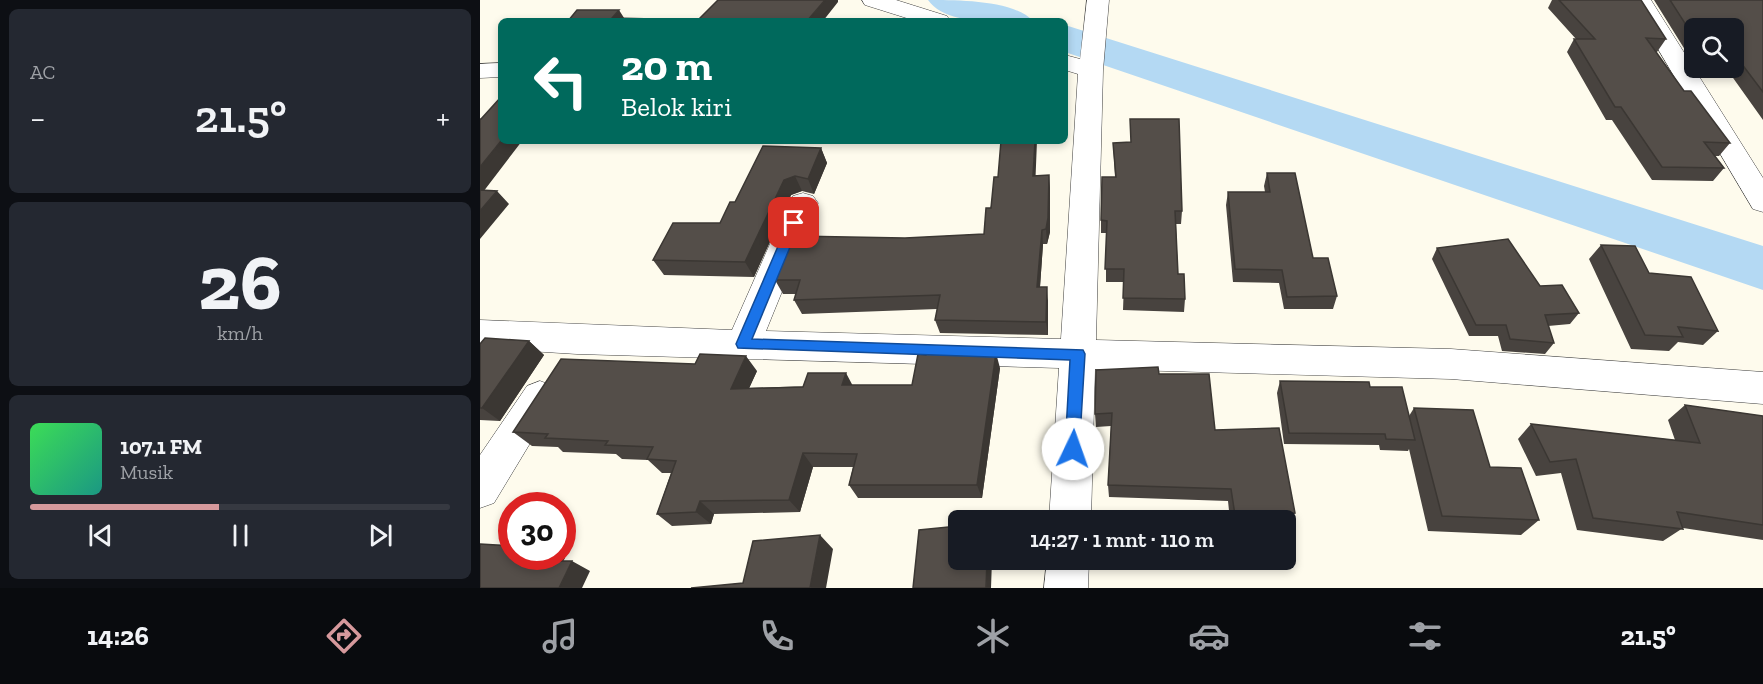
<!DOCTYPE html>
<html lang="id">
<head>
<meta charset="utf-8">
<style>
	:root { --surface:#171b24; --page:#242831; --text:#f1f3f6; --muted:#9ea1a6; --line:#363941; --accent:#d6999c }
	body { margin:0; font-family:"Zilla Slab",serif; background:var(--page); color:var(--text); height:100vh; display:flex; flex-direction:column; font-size:22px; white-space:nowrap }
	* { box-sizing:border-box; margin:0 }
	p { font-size:20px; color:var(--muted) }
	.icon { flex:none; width:33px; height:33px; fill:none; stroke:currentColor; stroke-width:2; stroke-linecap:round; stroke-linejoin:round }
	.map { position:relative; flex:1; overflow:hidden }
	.drawer { display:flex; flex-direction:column; gap:9px; padding:9px; background:#0d0f14; width:480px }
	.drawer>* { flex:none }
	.banner { position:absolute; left:18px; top:18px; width:570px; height:126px; border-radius:9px; box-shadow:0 3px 9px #0003; background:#00695c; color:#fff; overflow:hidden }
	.buttons { position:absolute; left:1204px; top:18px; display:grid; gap:12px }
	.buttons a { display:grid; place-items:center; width:60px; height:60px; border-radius:9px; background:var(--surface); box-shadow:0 3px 9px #0003; font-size:30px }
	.speed { position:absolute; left:18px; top:492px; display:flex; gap:12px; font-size:30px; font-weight:700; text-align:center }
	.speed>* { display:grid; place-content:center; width:78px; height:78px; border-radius:50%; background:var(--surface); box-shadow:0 3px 9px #0003; line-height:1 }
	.speed .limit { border:9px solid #d22; background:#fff; color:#111 }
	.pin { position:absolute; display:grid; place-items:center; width:51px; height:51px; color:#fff; margin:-26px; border-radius:12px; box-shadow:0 3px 9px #0006 }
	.me { position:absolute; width:66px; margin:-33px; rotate:3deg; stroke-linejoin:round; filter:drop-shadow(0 0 4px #0008) }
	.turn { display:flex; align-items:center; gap:21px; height:126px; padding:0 24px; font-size:27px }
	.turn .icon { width:78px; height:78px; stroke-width:2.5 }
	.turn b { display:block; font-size:42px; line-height:51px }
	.big { font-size:45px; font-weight:600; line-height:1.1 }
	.drawer .card { flex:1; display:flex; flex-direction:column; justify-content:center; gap:9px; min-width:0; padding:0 21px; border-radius:9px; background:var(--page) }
	.drawer .dial { align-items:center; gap:0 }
	.dial b { font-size:78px; line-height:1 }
	.song { display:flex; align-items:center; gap:18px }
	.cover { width:72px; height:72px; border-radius:9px; background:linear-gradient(135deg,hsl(130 70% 55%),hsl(170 70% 35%)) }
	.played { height:6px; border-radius:3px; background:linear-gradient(90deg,var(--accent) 45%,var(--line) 45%) }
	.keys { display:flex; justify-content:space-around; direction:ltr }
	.heat { display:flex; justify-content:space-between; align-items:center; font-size:33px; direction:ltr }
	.trip { position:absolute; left:468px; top:510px; width:348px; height:60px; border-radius:9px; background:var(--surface); box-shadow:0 3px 9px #0003; font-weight:600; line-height:60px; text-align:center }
	.menu { display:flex; height:96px; justify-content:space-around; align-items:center; background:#090b0e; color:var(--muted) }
	.menu .icon { width:42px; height:42px }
	.menu .active { color:var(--accent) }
	.menu b { font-size:27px; color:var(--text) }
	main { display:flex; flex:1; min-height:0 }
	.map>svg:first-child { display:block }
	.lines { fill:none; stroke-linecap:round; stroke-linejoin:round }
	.river { fill:#b4d9f3; fill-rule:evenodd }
	.street-casing { stroke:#3f3f3f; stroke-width:1 }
	.street { fill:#fff; fill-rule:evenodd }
	.wall { fill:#48433f }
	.shaded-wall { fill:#3b3733 }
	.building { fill:#544e49; stroke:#3b3733; stroke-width:1.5 }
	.route { fill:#1a73e8; stroke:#114b97; stroke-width:1.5 }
</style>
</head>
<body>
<main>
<section class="drawer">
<div class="card"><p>AC</p>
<div class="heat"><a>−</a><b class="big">21.5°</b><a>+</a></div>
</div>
<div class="card dial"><b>26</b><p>km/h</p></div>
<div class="card">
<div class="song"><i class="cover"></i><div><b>107.1 FM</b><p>Musik</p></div></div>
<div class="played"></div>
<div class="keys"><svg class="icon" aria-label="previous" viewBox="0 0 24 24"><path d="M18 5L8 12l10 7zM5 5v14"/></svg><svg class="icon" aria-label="pause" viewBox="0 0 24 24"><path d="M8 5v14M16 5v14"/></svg><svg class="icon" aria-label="next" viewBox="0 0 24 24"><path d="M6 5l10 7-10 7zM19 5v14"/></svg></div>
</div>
</section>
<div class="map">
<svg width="1283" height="588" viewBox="0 0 1283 588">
	<rect width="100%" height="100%" fill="#fefbed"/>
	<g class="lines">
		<path class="river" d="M448 0C477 0 534 0 553 21 523 21 467 27 448 0Z
			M585 25 1283 246V290L585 52Z"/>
		<defs>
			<path id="street" d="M382 0H416L467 16 470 21H436L385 5Z
				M607 0H629L623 70 616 340 971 349 1283 372V404L971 379 615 369 611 520H569L579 368 97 354 0 348V320L252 330 308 203 313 196 323 193 333 196 338 203 286 331 581 339 598 74 585 70V55L600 59Z
				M1149 0H1171L1283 178V212L1273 209Z
				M21 63V77L0 78V64Z
				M60 381 73 386 78 397 14 503 0 508V455L47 386Z
				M567 560H609L608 588H564Z"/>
		</defs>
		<use href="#street" class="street-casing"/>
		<use href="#street" class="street"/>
	</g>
	<path class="wall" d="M1072 0H1161L1186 39 1177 52H1176L1204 91 1250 143 1239 156H1235L1244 168 1233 181 1172 180 1132 120H1126L1087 52 1094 39H1096L1068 8Z
		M1174 0H1283V120L1246 68H1239H1254V28H1215V53H1207Z
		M633 143 702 211 701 224H696L698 274 705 299 704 312 643 310 644 282H626V233H621V220L635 177Z
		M341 148 347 163 334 194 322 191 311 195 274 277 184 275 173 260 240 223 255 202Z
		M787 173 833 258 857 296 853 309H804L799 283 753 282 746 205 748 192H785L784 186Z
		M569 175 570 189V232L567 244H563L560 287 568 301V335L460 333 455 320 457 309 322 314 314 300 316 294H303L295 280 425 238 504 234 518 177Z
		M1121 245 1169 273 1238 331 1223 345 1198 342 1189 351 1151 349 1109 259Z
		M957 248 1060 286 1099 313 1090 324 1068 326 1074 343 1065 354 1022 351 1018 336H989L952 259Z
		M49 341 64 355 20 421 0 420V344Z
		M520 368 502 498H378L369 485 373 467H333L320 512 234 514 231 524 192 526 177 514 191 473H182L168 460 142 459 136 454 83 452 78 447 52 446 33 432 277 371 269 388 372 385H432Z
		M679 374 735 430 815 513 810 524H806V520H750L748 501 629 497 628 485 631 426 616 427 615 414Z
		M800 381 890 387 929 416 934 408 1010 467 1059 520 1041 535 948 531 929 449 928 451 900 450 899 445 804 444 797 393Z
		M1205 405 1283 416V540L1203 528 1183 541 1097 530 1081 473 1056 476 1038 439 1051 424 1195 440 1188 420Z"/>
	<path class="shaded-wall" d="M345 0H358V2L343 21H327Z
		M139 10 146 21 132 18Z
		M21 141H42L0 196V167Z
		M555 141H557L555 190 553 176Z
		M341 148 347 163 334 194 328 179Z
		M569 175 570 189V232L567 244 566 229Z
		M315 176 322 191 311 195 274 277 265 262 304 180Z
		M17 191 29 204 0 239V211Z
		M562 230 563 244 559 301 557 287Z
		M567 287 568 301V335L566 322Z
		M49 341 64 355 20 421 2 408Z
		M516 353 520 368 502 498 497 485Z
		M266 356 277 371 262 404 251 389Z
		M366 373 374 388 362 385Z
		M323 453 333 467 320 512 309 500Z
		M220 501 234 514 231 524 216 512Z
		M340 535 353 549 346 588H330Z
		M62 556H82L85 558 78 571 60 561Z
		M507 560H512L511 588H506Z
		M92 561 110 571 102 588H79Z"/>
	<path class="building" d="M238 0H345L327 21H88L97 10H139L132 18 218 20Z
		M1079 0H1161L1186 39 1166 38 1204 91H1211L1250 143 1224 142 1244 168 1182 167 1141 107H1135L1094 39H1115Z
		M1190 0H1283V92L1255 55H1254V28H1215V39Z
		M21 97V141L0 167V119H1Z
		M650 119H699L702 211H695L698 274H704L705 299 643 298 644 269H625L627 221 621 220 622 177H636L633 143 651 142Z
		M521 141H555L553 176 569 175 568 218 566 229 562 230 557 287H567L566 322 455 320 460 295 314 300 320 280H295L314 236 425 238 504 234 506 208H511L514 177H518Z
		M283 146 341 148 328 179 315 176 304 180 265 262 173 260 193 223H240L250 202H255Z
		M787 173H815L833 258H848L857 296 807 297 802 270 755 269 748 192H790Z
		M0 190 17 191 0 211Z
		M1028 239 1060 286 1082 285 1099 313 1065 315 1074 343 1030 339 1026 325H996L957 248Z
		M1121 245 1155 246 1169 273 1211 277 1238 331 1198 327 1203 337 1165 335Z
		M5 338 49 341 2 408H0V344Z
		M447 351 516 353 497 485H369L377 454 323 453 309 500 220 501 216 512 177 514 196 461 167 459 173 447 125 445 128 441 65 438 68 434 33 432 81 359 215 364 220 354 266 356 251 389 323 387 328 373H366L362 385H432L438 354 446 355Z
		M678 367 679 374H729L735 430 799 428 815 513 755 515 751 489 628 485 632 413 615 414 616 370Z
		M800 381 889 382 890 387H922L935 440 906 439 905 434 809 433Z
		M1205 405 1283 416V525L1197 512 1203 529 1113 518 1096 459 1070 462 1051 424 1220 443Z
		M934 408 993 410 1010 467 1041 468 1059 520 962 516Z
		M478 526V560H507L506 588H433L439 530Z
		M340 535 330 588H211L263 583 273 541Z
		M0 544 32 546V556H62L60 561H92L79 588H0Z"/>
	<path class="route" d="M314 219 320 223 272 339 603 350 605 354 599 454 593 456 588 454 585 449 590 360 258 348 256 344 308 223Z"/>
</svg>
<div class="buttons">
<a><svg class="icon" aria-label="search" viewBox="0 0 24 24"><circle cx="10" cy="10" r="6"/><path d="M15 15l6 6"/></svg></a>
</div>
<div class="speed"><div class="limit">30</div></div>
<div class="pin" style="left:314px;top:223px;background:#d93025"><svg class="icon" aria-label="arrive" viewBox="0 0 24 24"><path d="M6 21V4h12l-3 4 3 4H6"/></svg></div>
<svg class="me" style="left:593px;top:449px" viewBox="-20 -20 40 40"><circle r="19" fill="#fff"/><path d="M0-13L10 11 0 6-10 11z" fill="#1a73e8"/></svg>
<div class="trip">14:27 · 1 mnt · 110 m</div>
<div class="banner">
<div class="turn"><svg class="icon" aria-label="left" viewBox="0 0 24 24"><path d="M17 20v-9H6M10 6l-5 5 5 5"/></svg><div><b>20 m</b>Belok kiri</div></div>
</div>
</div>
</main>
<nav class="menu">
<b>14:26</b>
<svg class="icon active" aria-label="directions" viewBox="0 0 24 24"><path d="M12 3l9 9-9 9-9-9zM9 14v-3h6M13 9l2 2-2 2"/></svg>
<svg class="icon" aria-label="music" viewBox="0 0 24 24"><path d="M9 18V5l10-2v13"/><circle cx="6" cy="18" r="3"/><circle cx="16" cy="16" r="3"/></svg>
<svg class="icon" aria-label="phone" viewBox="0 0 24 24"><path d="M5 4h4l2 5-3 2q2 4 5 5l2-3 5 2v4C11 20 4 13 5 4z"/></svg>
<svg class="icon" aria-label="climate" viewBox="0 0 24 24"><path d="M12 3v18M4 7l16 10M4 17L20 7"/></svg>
<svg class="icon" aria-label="car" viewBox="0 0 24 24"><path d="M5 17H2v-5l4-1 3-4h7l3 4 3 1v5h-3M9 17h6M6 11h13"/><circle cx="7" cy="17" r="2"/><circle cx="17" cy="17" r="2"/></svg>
<svg class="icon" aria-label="filters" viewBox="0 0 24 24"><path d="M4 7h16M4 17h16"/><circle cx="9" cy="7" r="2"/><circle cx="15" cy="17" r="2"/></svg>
<b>21.5°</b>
</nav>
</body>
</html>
